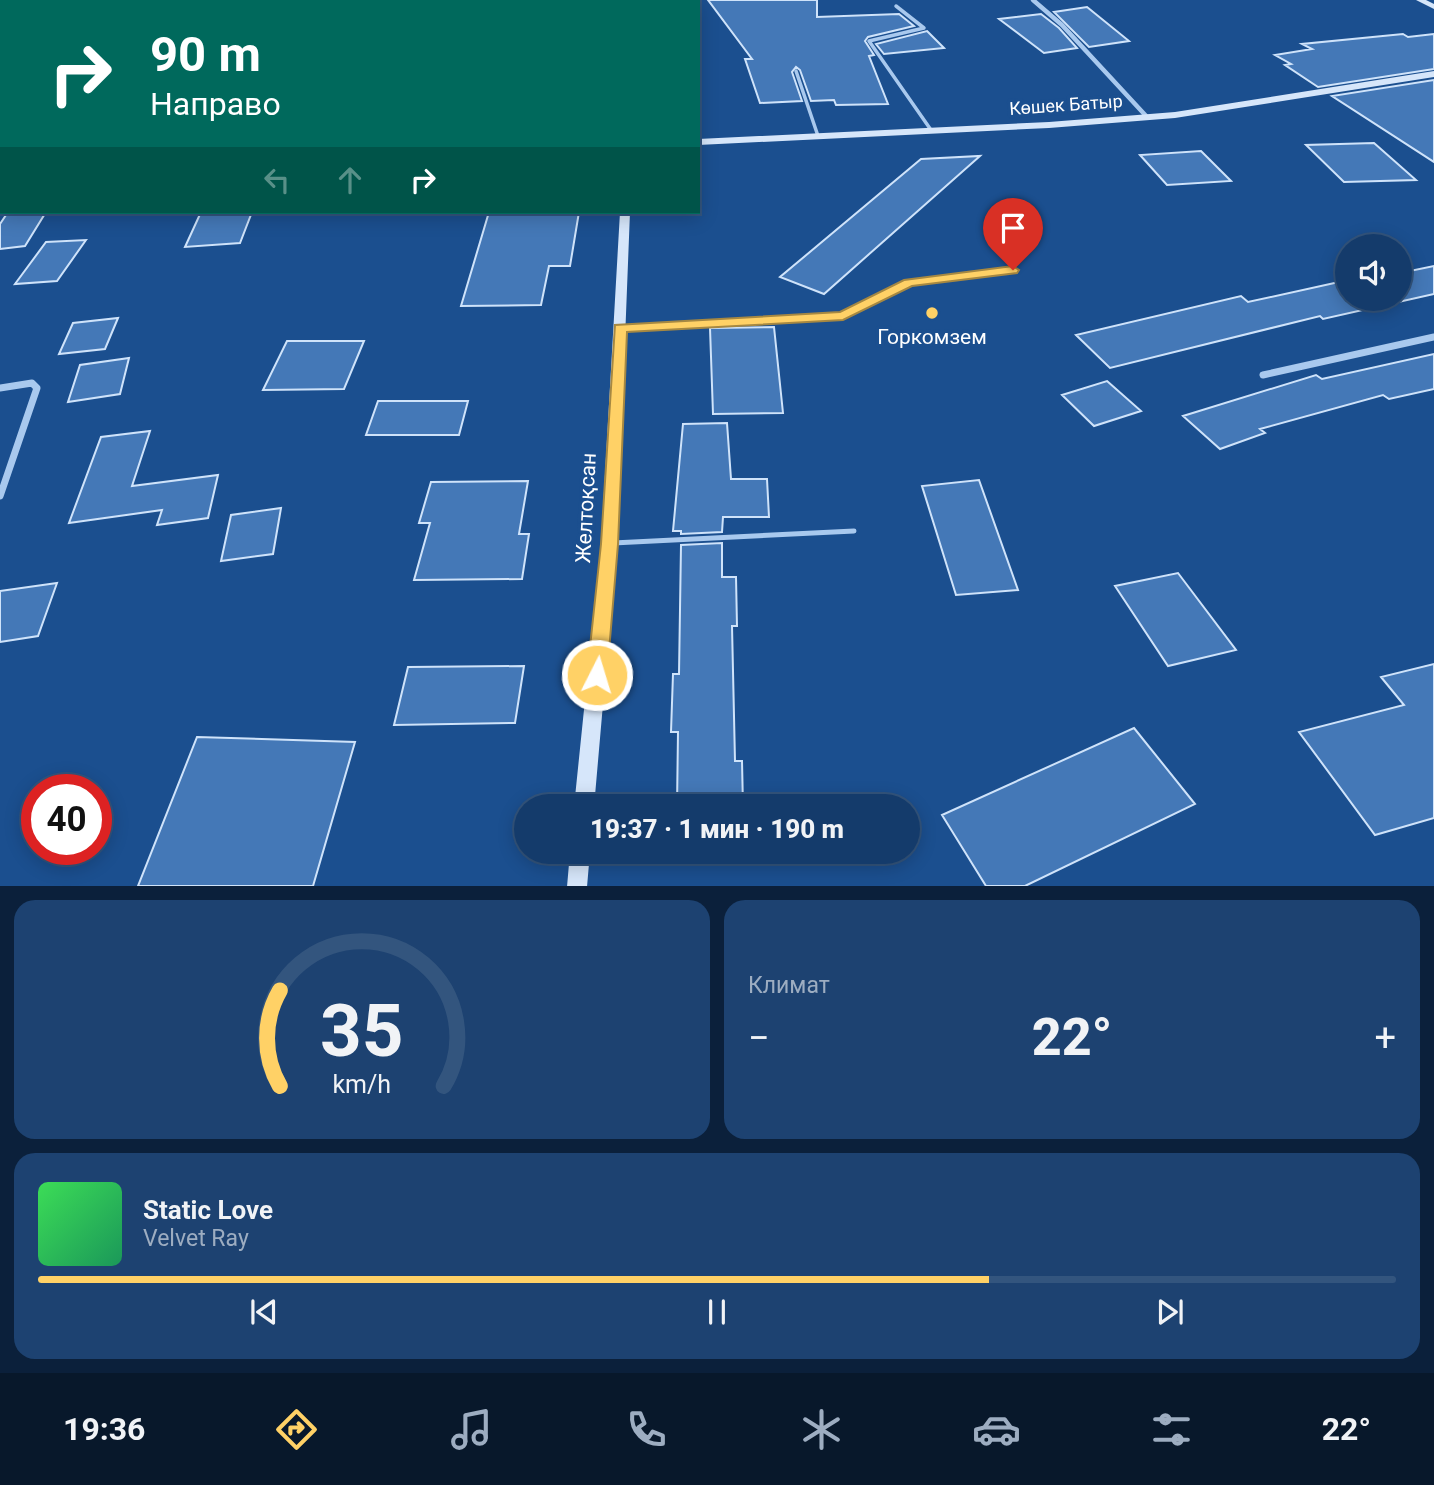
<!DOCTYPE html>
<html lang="ru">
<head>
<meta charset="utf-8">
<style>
	:root { --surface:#143b6b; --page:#1d4271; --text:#f1f3f6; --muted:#9dadc1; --line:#33557e; --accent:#ffd166 }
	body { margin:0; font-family:Roboto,sans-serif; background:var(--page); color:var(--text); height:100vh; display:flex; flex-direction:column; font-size:26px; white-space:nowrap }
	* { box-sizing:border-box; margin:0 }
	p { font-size:23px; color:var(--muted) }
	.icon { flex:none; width:38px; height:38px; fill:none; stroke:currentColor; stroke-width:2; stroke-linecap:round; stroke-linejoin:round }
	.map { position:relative; height:886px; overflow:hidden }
	.drawer { display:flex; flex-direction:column; gap:14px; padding:14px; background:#0b203b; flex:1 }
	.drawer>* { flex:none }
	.top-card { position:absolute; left:0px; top:0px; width:700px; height:214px; box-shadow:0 4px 18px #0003,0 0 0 2px var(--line); background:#00695c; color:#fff; overflow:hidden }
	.fabs { position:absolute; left:1335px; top:234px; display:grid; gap:14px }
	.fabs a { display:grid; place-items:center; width:77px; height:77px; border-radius:50%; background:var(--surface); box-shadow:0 4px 18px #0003,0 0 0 2px var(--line); font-size:35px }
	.speed { position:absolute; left:21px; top:774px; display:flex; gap:14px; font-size:35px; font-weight:700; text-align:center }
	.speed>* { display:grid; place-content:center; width:91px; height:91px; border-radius:50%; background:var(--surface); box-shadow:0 4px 18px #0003,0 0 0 2px var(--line); line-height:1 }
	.speed .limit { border:10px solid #d22; background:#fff; color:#111 }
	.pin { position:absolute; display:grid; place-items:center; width:60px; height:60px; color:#fff; margin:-72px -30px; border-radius:50% 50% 50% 0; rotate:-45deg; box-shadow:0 0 7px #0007 }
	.pin .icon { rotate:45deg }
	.me { position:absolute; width:77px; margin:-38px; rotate:5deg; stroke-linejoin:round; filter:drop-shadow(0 0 5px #0008) }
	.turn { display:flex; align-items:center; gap:24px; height:147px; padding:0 35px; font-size:32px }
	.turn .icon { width:91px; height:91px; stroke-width:2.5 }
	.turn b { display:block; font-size:49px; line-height:60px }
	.lanes { display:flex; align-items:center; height:66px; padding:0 35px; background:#0003; justify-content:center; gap:35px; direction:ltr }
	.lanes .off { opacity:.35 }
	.big { font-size:52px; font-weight:800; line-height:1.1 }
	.drawer .card { flex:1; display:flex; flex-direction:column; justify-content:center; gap:10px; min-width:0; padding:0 24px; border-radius:21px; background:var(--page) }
	.drawer .dial { align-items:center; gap:0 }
	.dial svg { height:182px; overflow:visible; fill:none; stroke:var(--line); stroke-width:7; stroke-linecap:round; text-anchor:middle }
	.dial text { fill:var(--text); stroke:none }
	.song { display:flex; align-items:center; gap:21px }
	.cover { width:84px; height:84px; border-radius:10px; background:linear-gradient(135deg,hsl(130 70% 55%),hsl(150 70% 35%)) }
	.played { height:7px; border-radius:4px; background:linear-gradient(90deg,var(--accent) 70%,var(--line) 70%) }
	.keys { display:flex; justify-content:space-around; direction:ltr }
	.heat { display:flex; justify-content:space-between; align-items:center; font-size:38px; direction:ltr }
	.drawer .tiles { flex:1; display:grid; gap:14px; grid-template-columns:1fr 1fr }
	.card:last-child { grid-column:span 2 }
	.trip { position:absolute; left:514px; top:794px; width:406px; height:70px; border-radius:35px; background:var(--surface); box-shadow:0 4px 18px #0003,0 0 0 2px var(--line); font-weight:800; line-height:70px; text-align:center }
	.tab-bar { display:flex; height:112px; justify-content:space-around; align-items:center; background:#08182b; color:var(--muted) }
	.tab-bar .icon { width:49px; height:49px }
	.tab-bar .selected { color:var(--accent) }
	.tab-bar b { font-size:32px; color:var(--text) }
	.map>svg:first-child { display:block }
	.building { fill:#4478b7; stroke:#cfe3fa; stroke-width:2 }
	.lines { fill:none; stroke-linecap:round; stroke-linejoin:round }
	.lane-far2 { stroke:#a9c9ee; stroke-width:3.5 }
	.lane-far1 { stroke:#a9c9ee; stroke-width:4.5 }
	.lane { stroke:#a9c9ee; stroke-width:5 }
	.street-far1 { stroke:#a9c9ee; stroke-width:4.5 }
	.street { stroke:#a9c9ee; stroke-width:7 }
	.secondary { fill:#d6e6fa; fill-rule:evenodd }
	.route { fill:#ffd166; stroke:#a68842; stroke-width:2 }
	.poi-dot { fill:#ffd166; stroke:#1b4f8f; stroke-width:2.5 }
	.labels { text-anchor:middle; stroke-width:7; stroke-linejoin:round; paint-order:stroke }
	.far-street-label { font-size:18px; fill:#fff; stroke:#1b4f8f }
	.poi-label { font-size:21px; fill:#fff; stroke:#1b4f8f }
	.street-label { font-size:21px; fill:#fff; stroke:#1b4f8f }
</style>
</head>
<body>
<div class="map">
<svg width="1434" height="887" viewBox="0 0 1434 887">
	<rect width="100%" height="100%" fill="#1b4f8f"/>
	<path class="building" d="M708 0H817V17L899 14 914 26 868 37 865 41 874 55 869 56 888 104 836 105 834 100 811 101 800 70 796 67 792 72 802 101 760 103 745 59H752Z
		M1087 7 1129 41 1089 47 1054 12Z
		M1041 14 1059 28 1077 48 1044 53 999 19Z
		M927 31 944 48 884 54 876 44Z
		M1403 34 1408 37 1434 34V69L1318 87 1285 65 1291 64 1275 55 1312 49 1302 44Z
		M1434 80V162L1332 96Z
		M1374 143 1416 180 1344 182 1306 145Z
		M1201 151 1231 181 1167 185 1140 155Z
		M980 156 824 294 780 277 921 159Z
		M8 212H46L25 246 0 249V224Z
		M201 212H252L240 243 185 247Z
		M489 212H579L570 266H549L541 305 461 306Z
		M86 240 57 281 15 284 46 242Z
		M1434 266V294L1323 319 1320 316 1110 368 1076 335 1241 296 1248 302 1348 280V299H1400V273Z
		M118 318 105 349 59 354 73 323Z
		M774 327 783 413 713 414 710 328Z
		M287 341H364L344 389 263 390Z
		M1434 354V389L1389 399 1383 395 1260 429 1265 433 1220 449 1183 416 1316 375 1322 379Z
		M129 358 120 394 68 402 80 365Z
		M1107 381 1141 411 1094 426 1062 395Z
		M378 401H468L459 435H366Z
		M727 423 731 479H767L769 517H723L722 532 681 534V531H673L683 424Z
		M150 431 132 486 218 475 208 518 157 525 162 510 69 523 101 437Z
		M979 480 1018 590 956 595 922 486Z
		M528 481 519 534H529L522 579 414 580 430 523H419L431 482Z
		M281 508 273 554 221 561 231 515Z
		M722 543V577H736L737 626H732L735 761H742L743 807H677L678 732H671L673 674H679L681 545Z
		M1178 573 1236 650 1168 666 1115 586Z
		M57 583 38 636 0 642V591Z
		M1434 664V818L1375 835 1299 732 1404 705 1381 677Z
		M524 666 515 723 394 725 408 667Z
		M1134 728 1195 804 1025 886H986L942 815Z
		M197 737 355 742 313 886H138Z"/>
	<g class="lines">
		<path class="lane-far2" d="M896 6 924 28 869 41 931 130
			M796 71 818 136"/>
		<path class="lane-far1" d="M620 328 843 315 909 283 1013 270"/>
		<path class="lane" d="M613 543 854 531"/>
		<path class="street-far1" d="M1033 0 1062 25 1147 117"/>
		<path class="street" d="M1263 375 1434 337
			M0 388 32 383 37 388 0 496"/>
		<path class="secondary" d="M604 0H612V2H604Z
			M1416 0H1426L1434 4V9Z
			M1434 71V77L1175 118 1049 128 698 145V139L1049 122 1175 112Z
			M0 171H2V177H0Z
			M620 212H630L617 544 594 807H574L601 544Z
			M570 852H590L587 887H567Z"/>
	</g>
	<path class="route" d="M1013 266 1019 270 1017 273 912 286 843 320 627 332 618 544 607 675 604 681 597 684 590 681 587 675 601 544 615 325 840 312 904 280Z"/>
	<circle class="poi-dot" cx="932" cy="313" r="7"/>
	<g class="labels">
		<g class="far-street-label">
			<text transform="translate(1066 105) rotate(-4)" y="6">Көшек Батыр</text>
		</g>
		<g class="poi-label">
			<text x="932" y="344">Горкомзем</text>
		</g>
		<g class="street-label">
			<text transform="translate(586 508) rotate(-87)" y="7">Желтоқсан</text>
		</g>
	</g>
</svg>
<div class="fabs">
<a><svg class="icon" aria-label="sound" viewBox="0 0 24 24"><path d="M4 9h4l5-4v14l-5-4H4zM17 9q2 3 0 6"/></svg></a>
</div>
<div class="speed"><div class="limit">40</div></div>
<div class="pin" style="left:1013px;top:270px;background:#d93025"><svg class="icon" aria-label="arrive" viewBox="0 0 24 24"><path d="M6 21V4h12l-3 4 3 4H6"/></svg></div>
<svg class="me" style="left:597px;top:675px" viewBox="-20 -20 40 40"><circle r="17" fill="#ffd166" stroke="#fff" stroke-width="3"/><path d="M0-11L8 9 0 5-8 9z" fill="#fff"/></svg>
<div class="trip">19:37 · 1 мин · 190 m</div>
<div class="top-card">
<div class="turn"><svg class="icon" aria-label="right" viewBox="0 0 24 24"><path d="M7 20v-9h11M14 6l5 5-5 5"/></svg><div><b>90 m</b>Направо</div></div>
<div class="lanes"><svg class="icon off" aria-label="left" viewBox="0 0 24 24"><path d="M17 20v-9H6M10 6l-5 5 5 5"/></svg><svg class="icon off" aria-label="ahead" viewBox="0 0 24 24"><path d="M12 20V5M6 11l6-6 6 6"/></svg><svg class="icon" aria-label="right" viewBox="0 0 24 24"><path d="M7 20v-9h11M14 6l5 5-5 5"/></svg></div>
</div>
</div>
<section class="drawer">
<div class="tiles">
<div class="card dial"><svg viewBox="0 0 100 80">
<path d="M14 69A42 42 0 1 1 86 69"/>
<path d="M14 69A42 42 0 0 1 14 27" stroke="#ffd166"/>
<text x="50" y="56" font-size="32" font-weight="700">35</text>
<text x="50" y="72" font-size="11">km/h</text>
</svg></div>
<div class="card"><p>Климат</p>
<div class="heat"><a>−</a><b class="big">22°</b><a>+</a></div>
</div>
<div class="card">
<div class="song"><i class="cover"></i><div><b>Static Love</b><p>Velvet Ray</p></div></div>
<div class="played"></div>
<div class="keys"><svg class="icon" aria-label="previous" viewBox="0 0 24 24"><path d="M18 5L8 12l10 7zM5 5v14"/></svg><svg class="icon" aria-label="pause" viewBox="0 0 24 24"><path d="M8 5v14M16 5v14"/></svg><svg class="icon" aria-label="next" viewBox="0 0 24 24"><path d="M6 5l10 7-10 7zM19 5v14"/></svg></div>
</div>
</div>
</section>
<nav class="tab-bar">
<b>19:36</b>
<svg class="icon selected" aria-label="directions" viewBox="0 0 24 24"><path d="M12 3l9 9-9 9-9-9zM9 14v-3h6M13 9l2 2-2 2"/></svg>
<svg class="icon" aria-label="music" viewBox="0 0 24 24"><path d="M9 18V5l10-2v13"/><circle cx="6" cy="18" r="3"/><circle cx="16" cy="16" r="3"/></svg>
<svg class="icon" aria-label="phone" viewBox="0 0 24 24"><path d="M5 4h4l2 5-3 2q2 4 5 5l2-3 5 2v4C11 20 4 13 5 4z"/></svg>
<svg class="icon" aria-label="climate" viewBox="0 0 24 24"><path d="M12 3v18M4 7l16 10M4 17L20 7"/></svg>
<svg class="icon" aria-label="car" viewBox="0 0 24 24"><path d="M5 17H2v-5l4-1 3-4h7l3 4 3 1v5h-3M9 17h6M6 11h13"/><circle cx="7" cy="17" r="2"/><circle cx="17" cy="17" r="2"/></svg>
<svg class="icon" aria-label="filters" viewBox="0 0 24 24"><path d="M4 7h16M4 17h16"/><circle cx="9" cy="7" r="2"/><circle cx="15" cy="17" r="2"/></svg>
<b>22°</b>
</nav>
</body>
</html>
